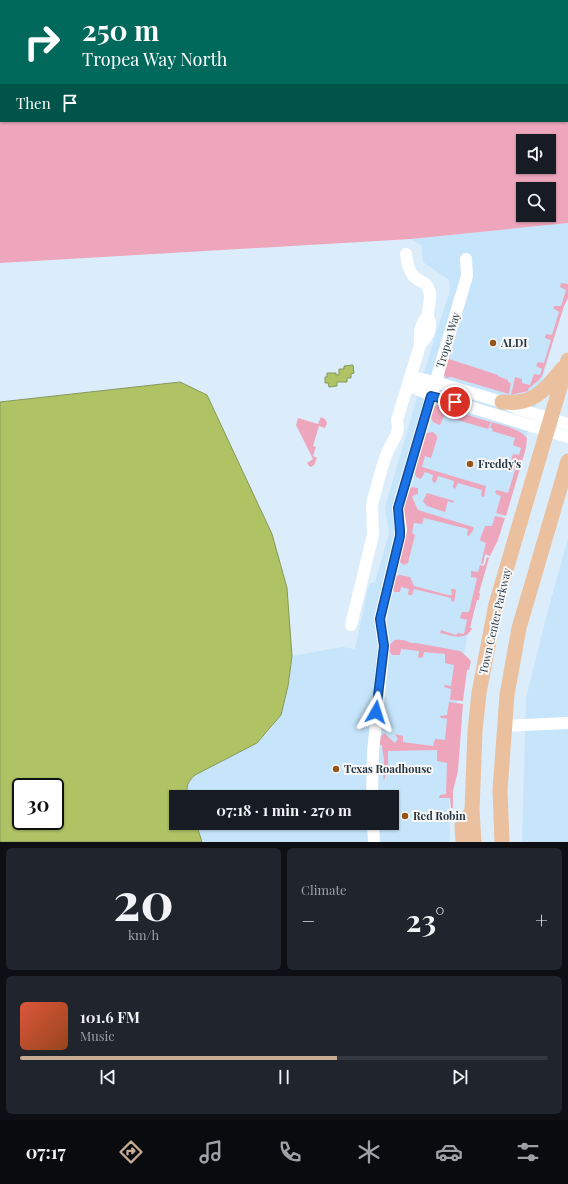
<!DOCTYPE html>
<html lang="en">
<head>
<meta charset="utf-8">
<style>
	:root { --surface:#171b24; --page:#20242c; --text:#f1f3f6; --muted:#9ea1a6; --line:#363941; --accent:#c7ac93 }
	body { margin:0; font-family:"Playfair Display",serif; background:var(--page); color:var(--text); height:100vh; display:flex; flex-direction:column; font-size:15px; white-space:nowrap }
	* { box-sizing:border-box; margin:0 }
	p { font-size:13px; color:var(--muted) }
	.icon { flex:none; width:22px; height:22px; fill:none; stroke:currentColor; stroke-width:2; stroke-linecap:round; stroke-linejoin:round }
	.map { position:relative; height:842px; overflow:hidden }
	.sheet { display:flex; flex-direction:column; gap:6px; padding:6px; background:#0d0f14; flex:1 }
	.sheet>* { flex:none }
	.banner { position:absolute; left:0px; top:0px; width:568px; height:122px; box-shadow:0 1px 3px #0004; background:#00695c; color:#fff; overflow:hidden }
	.buttons { position:absolute; left:516px; top:134px; display:grid; gap:8px }
	.buttons a { display:grid; place-items:center; width:40px; height:40px; border-radius:0px; background:var(--surface); box-shadow:0 1px 3px #0004; font-size:20px }
	.speed { position:absolute; left:12px; top:778px; display:flex; gap:8px; font-size:20px; font-weight:700; text-align:center }
	.speed>* { display:grid; place-content:center; width:52px; height:52px; border-radius:50%; background:var(--surface); box-shadow:0 1px 3px #0004; line-height:1 }
	.speed .limit { border:2px solid #111; border-radius:6px; background:#fff; color:#111 }
	.pin { position:absolute; display:grid; place-items:center; width:34px; height:34px; color:#fff; margin:-17px; border:2px solid #fff; border-radius:50%; box-shadow:0 1px 4px #0007 }
	.me { position:absolute; width:44px; margin:-22px; rotate:6deg; stroke-linejoin:round; filter:drop-shadow(0 0 3px #0008) }
	.turn { display:flex; align-items:center; gap:14px; height:84px; padding:0 16px; font-size:18px }
	.turn .icon { width:52px; height:52px; stroke-width:2.5 }
	.turn b { display:block; font-size:28px; line-height:34px }
	.then { display:flex; align-items:center; height:38px; padding:0 16px; background:#0003; gap:8px; font-size:15px }
	.big { font-size:30px; font-weight:700; line-height:1.1 }
	.sheet .card { flex:1; display:flex; flex-direction:column; justify-content:center; gap:6px; min-width:0; padding:0 14px; border-radius:6px; background:var(--page) }
	.sheet .dial { align-items:center; gap:0 }
	.dial b { font-size:52px; line-height:1 }
	.song { display:flex; align-items:center; gap:12px }
	.cover { width:48px; height:48px; border-radius:6px; background:linear-gradient(135deg,hsl(10 70% 55%),hsl(20 70% 35%)) }
	.played { height:4px; border-radius:2px; background:linear-gradient(90deg,var(--accent) 60%,var(--line) 60%) }
	.keys { display:flex; justify-content:space-around; direction:ltr }
	.heat { display:flex; justify-content:space-between; align-items:center; font-size:22px; direction:ltr }
	.sheet .tiles { flex:1; display:grid; gap:6px; grid-template-columns:1fr 1fr }
	.card:last-child { grid-column:span 2 }
	.trip { position:absolute; left:169px; top:790px; width:230px; height:40px; border-radius:0px; background:var(--surface); box-shadow:0 1px 3px #0004; font-weight:700; line-height:40px; text-align:center }
	.menu { display:flex; height:64px; justify-content:space-around; align-items:center; background:#090b0e; color:var(--muted) }
	.menu .icon { width:28px; height:28px }
	.menu .current { color:var(--accent) }
	.menu b { font-size:18px; color:var(--text) }
	.map>svg:first-child { display:block }
	.built { fill:#c6e5fb }
	.green { fill:#eea6bd; fill-rule:evenodd }
	.water { fill:#afc264; stroke:#86995a; fill-rule:evenodd }
	.lines { fill:none; stroke-linecap:round; stroke-linejoin:round }
	.minor { stroke:#fff; stroke-width:12 }
	.major { stroke:#eac09e; stroke-width:15 }
	.route-casing { stroke:#114b97; stroke-width:10 }
	.route { stroke:#1a73e8; stroke-width:7 }
	.poi-dot { fill:#94551b; stroke:#f7f7f7; stroke-width:1.5 }
	.labels { text-anchor:middle; stroke-width:4; stroke-linejoin:round; paint-order:stroke }
	.street-label { font-size:11px; fill:#263844; stroke:#f7f7f7 }
	.poi-label { font-size:11px; font-weight:bold; fill:#263844; stroke:#f7f7f7; text-anchor:start }
</style>
</head>
<body>
<div class="map">
<svg width="568" height="842" viewBox="0 0 568 842">
	<rect width="100%" height="100%" fill="#dbedfa"/>
	<path class="built" d="M568 223V296L565 300 524 445 495 539 486 554 469 623 453 727 449 790 450 842H202L196 823H392V797H188L187 790 188 782 195 775 257 743 270 730 281 715 288 686 292 656 342 647 355 649 369 584 375 582 389 533 385 507 437 329 450 291 449 280 423 262 422 246 411 239Z
		M568 538V842H522L526 698 547 614Z"/>
	<path class="green" d="M0 0H568V223L411 239 0 263ZM1 1H567V121H1ZM523 141H549V167H523ZM523 189H549V215H523Z
		M561 283 568 284V298L564 306 542 376 539 380 528 389V391L511 395 515 377 522 379V383L530 385 534 374 540 375 542 369 536 366 538 362 544 363 551 340 545 338V336L547 334 552 335 559 312 553 308 554 306H561L566 290 560 287Z
		M459 324 449 359 498 375V376L508 380V382L511 383 509 394 451 377 446 378 443 373Z
		M439 404 440 408H444L491 422 488 429 444 416 440 425C428 421 429 416 435 406Z
		M321 417 325 419 327 423 325 428 319 426 313 446 316 447 313 456 317 458 314 465 311 467 309 466 307 463 313 459 296 425 298 418 318 424Z
		M492 422C504 426 518 428 527 438L526 448 506 516 496 513 501 496 496 494 495 492 497 490 508 493 515 470 509 467 513 454 519 455 521 448 513 445 515 438 492 431 493 429 490 428Z
		M433 432 437 436V439L431 458 425 456 422 467 486 486 484 497H483L481 495 482 490 458 483 455 489 453 487 454 481 438 476 436 482 434 483 432 480 433 475 425 472 421 479 416 477 414 471 422 444C425 440 424 437 427 433Z
		M412 487 418 488V494L414 495 412 497 418 510 473 527 474 529 469 536 467 535 468 529 424 518 422 524 414 523 412 533 415 535 408 563 404 565 401 563 399 561 403 509 410 489Z
		M427 493 454 501 453 503 448 501 445 512 427 506 423 501Z
		M495 516 505 518 498 540 490 556 485 554 483 564 481 563 486 543 481 541 480 539 485 526H492Z
		M487 557 489 558 479 593H480L479 600H477L470 628H472C467 642 450 635 440 633L441 630 456 635 458 633 464 634 467 620 460 618 462 612H469L477 578 471 577V571L478 572 480 565 484 566Z
		M400 575 410 577 414 586 448 595H452L451 589H455L456 591 454 602 451 601V598L414 589 412 595H409L408 594 409 589 401 587 400 592H395L393 590 395 576Z
		M395 640C400 639 407 640 411 643H416L460 651 465 655 471 661 469 670H467L463 701 450 700 451 689 444 687 445 685 451 686 454 665 445 663V654L424 652 423 657 420 658 418 657 419 651 401 649 400 655H392L389 651V645Z
		M449 702 463 704 458 771 453 791V808H451L450 798H439L440 795 446 794 447 763 437 761V750L388 751V765L384 781C382 774 384 768 384 761 384 756 382 751 382 745H380V737L384 733 395 743 398 739 395 734 403 736V742L433 746 435 739 445 740 447 719 441 718 440 716 447 715Z"/>
	<path class="water" d="M353 365 354 373 351 374V378H347V382H337V386L329 387 328 383H325V377H327V373H336V375H339V369H344V366Z
		M180 382 207 395 272 534 287 588 292 656 288 686 281 715 257 743 195 775C187 783 186 785 188 797H176V823H196L202 842H0V402ZM21 787H55V821H21Z"/>
	<g class="lines">
		<path class="minor" d="M406 254C407 263 409 274 417 279 421 282 425 282 427 286 434 295 427 307 428 317 429 320 431 322 430 326 430 333 425 339 420 345
			M410 377 435 382 502 402 519 409 568 424
			M408 385 431 395 568 437
			M351 625 373 535 372 505 373 500C378 485 382 462 389 449 394 437 400 435 397 420L420 345C419 333 420 324 428 316
			M503 726 568 723
			M372 797 373 752 384 646 380 619 400 536 401 530 398 508 467 276 466 259
			M373 823 374 842"/>
		<path class="major" d="M502 402C507 402 513 403 518 402 538 400 550 384 562 369
			M463 842 462 826 472 811
			M474 842 472 811 475 731 479 693 496 604 568 360
			M502 842 500 790 507 695 519 628 568 461"/>
	</g>
	<g class="lines">
		<defs>
			<path id="route" d="M376 712 384 646 380 619 400 536V530L398 508 431 396 455 402"/>
		</defs>
		<use href="#route" class="route-casing"/>
		<use href="#route" class="route"/>
	</g>
	<g class="poi-dot">
		<circle cx="493" cy="343" r="4"/>
		<circle cx="470" cy="464" r="4"/>
		<circle cx="336" cy="769" r="4"/>
		<circle cx="405" cy="816" r="4"/>
	</g>
	<g class="labels">
		<g class="street-label">
			<text transform="translate(448 340) rotate(-73)" y="4">Tropea Way</text>
			<text transform="translate(495 621) rotate(-77)" y="4">Town Center Parkway</text>
		</g>
		<g class="poi-label">
			<text x="501" y="347">ALDI</text>
			<text x="478" y="468">Freddy's</text>
			<text x="344" y="773">Texas Roadhouse</text>
			<text x="413" y="820">Red Robin</text>
		</g>
	</g>
</svg>
<div class="buttons">
<a><svg class="icon" aria-label="sound" viewBox="0 0 24 24"><path d="M4 9h4l5-4v14l-5-4H4zM17 9q2 3 0 6"/></svg></a>
<a><svg class="icon" aria-label="search" viewBox="0 0 24 24"><circle cx="10" cy="10" r="6"/><path d="M15 15l6 6"/></svg></a>
</div>
<div class="speed"><div class="limit">30</div></div>
<div class="pin" style="left:455px;top:402px;background:#d93025"><svg class="icon" aria-label="arrive" viewBox="0 0 24 24"><path d="M6 21V4h12l-3 4 3 4H6"/></svg></div>
<svg class="me" style="left:376px;top:712px" viewBox="-20 -20 40 40"><path d="M0-17L14 15 0 8-14 15z" fill="#1a73e8" stroke="#fff" stroke-width="4"/></svg>
<div class="trip">07:18 · 1 min · 270 m</div>
<div class="banner">
<div class="turn"><svg class="icon" aria-label="right" viewBox="0 0 24 24"><path d="M7 20v-9h11M14 6l5 5-5 5"/></svg><div><b>250 m</b>Tropea Way North</div></div>
<div class="then">Then<svg class="icon" aria-label="arrive" viewBox="0 0 24 24"><path d="M6 21V4h12l-3 4 3 4H6"/></svg></div>
</div>
</div>
<section class="sheet">
<div class="tiles">
<div class="card dial"><b>20</b><p>km/h</p></div>
<div class="card"><p>Climate</p>
<div class="heat"><a>−</a><b class="big">23°</b><a>+</a></div>
</div>
<div class="card">
<div class="song"><i class="cover"></i><div><b>101.6 FM</b><p>Music</p></div></div>
<div class="played"></div>
<div class="keys"><svg class="icon" aria-label="previous" viewBox="0 0 24 24"><path d="M18 5L8 12l10 7zM5 5v14"/></svg><svg class="icon" aria-label="pause" viewBox="0 0 24 24"><path d="M8 5v14M16 5v14"/></svg><svg class="icon" aria-label="next" viewBox="0 0 24 24"><path d="M6 5l10 7-10 7zM19 5v14"/></svg></div>
</div>
</div>
</section>
<nav class="menu">
<b>07:17</b>
<svg class="icon current" aria-label="directions" viewBox="0 0 24 24"><path d="M12 3l9 9-9 9-9-9zM9 14v-3h6M13 9l2 2-2 2"/></svg>
<svg class="icon" aria-label="music" viewBox="0 0 24 24"><path d="M9 18V5l10-2v13"/><circle cx="6" cy="18" r="3"/><circle cx="16" cy="16" r="3"/></svg>
<svg class="icon" aria-label="phone" viewBox="0 0 24 24"><path d="M5 4h4l2 5-3 2q2 4 5 5l2-3 5 2v4C11 20 4 13 5 4z"/></svg>
<svg class="icon" aria-label="climate" viewBox="0 0 24 24"><path d="M12 3v18M4 7l16 10M4 17L20 7"/></svg>
<svg class="icon" aria-label="car" viewBox="0 0 24 24"><path d="M5 17H2v-5l4-1 3-4h7l3 4 3 1v5h-3M9 17h6M6 11h13"/><circle cx="7" cy="17" r="2"/><circle cx="17" cy="17" r="2"/></svg>
<svg class="icon" aria-label="filters" viewBox="0 0 24 24"><path d="M4 7h16M4 17h16"/><circle cx="9" cy="7" r="2"/><circle cx="15" cy="17" r="2"/></svg>
</nav>
</body>
</html>
